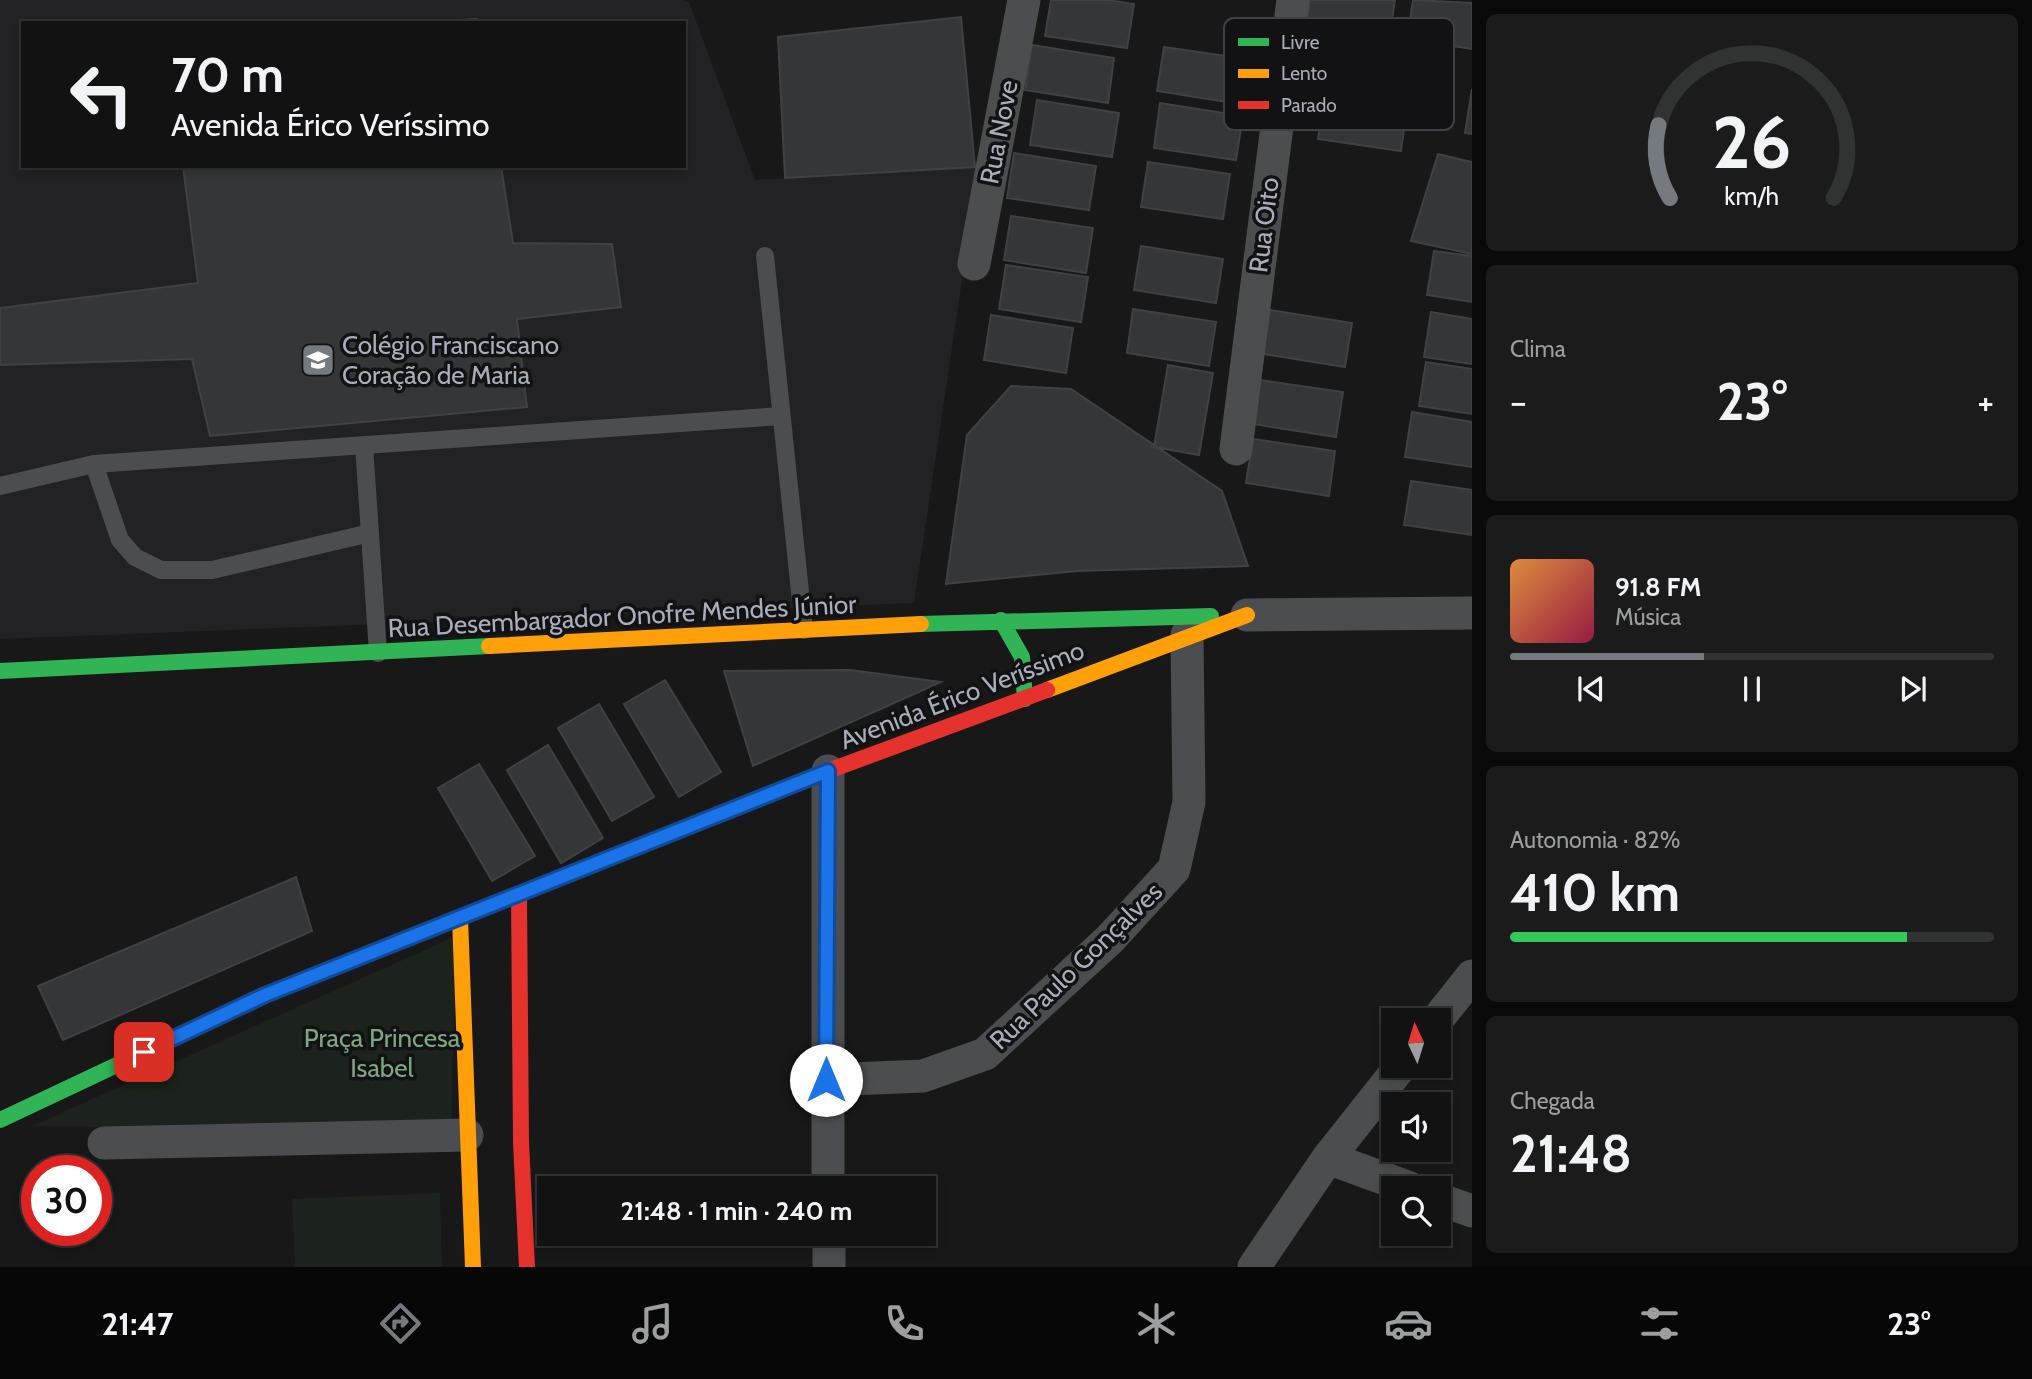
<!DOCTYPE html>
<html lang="pt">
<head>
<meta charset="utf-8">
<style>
	:root { --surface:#121212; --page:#1b1b1b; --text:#f1f3f6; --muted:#9c9e9f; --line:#313232; --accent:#757a81 }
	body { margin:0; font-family:Cabin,sans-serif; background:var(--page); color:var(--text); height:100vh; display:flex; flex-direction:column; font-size:26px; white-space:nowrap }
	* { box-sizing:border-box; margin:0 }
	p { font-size:23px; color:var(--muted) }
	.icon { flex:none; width:38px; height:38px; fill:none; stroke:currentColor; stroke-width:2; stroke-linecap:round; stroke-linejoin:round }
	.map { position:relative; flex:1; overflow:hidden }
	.drawer { display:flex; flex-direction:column; gap:14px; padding:14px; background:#0a0a0a; width:560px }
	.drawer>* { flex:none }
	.guide { position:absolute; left:21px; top:21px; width:665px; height:147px; border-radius:0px; box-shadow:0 4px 10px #0003,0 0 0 2px var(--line); background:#121212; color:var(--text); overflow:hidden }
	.needle { width:46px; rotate:356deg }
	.controls { position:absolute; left:1381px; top:1008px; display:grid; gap:14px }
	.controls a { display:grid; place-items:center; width:70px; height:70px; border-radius:0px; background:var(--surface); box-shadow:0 4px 10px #0003,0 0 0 2px var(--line); font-size:35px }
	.speed { position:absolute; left:21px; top:1155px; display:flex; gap:14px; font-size:35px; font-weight:700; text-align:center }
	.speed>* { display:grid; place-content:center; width:91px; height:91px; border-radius:50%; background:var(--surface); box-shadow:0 4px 10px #0003,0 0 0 2px var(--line); line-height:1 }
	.speed .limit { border:10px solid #d22; background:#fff; color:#111 }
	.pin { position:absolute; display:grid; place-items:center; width:60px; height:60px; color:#fff; margin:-30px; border-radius:14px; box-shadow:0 4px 10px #0006 }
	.me { position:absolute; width:77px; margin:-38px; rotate:0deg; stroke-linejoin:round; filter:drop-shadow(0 0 5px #0008) }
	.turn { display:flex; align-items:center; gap:24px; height:147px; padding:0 35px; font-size:32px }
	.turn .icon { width:91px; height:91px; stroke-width:2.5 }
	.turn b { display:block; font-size:49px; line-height:60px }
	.big { font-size:52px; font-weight:800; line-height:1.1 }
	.drawer .card { flex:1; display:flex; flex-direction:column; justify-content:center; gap:10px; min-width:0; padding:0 24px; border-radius:10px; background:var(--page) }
	.drawer .dial { align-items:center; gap:0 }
	.dial svg { height:182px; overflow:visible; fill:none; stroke:var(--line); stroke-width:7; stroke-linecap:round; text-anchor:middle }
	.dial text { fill:var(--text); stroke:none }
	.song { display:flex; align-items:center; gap:21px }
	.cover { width:84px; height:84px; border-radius:10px; background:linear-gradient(135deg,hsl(30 70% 55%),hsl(340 70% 35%)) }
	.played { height:7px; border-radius:4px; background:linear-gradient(90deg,var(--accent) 40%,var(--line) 40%) }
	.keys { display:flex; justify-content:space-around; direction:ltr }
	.heat { display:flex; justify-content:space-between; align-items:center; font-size:38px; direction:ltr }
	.charge { height:10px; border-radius:5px; background:linear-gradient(90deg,#34c759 82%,var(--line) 0) }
	.trip { position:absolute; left:537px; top:1176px; width:399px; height:70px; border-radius:0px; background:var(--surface); box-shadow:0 4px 10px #0003,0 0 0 2px var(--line); font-weight:800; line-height:70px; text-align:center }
	.menu { display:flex; height:112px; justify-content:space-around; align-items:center; background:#070707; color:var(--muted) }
	.menu .icon { width:49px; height:49px }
	.menu .active { color:var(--accent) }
	.menu b { font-size:32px; color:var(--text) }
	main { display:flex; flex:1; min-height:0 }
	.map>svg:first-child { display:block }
	.built { fill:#222225; fill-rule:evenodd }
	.green { fill:#1b231c }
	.building { fill:#353638; stroke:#404144; stroke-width:2 }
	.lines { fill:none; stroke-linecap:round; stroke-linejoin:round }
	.lane { stroke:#4c4d51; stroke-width:18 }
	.street { stroke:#4c4d51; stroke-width:33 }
	.fast { stroke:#30b455; stroke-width:16 }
	.slow { stroke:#ff9f0a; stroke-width:16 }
	.jam { stroke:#e5322d; stroke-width:16 }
	.route-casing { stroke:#114b97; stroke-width:18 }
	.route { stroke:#1a73e8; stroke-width:12 }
	.labels { text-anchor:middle; stroke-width:7; stroke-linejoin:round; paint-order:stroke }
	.street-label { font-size:26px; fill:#a7aeba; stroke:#121214 }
	.poi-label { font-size:26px; fill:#a7aeba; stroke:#121214; text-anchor:start }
	.park-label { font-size:26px; fill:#7da77e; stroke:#121214 }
	.key { fill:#121214; stroke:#3f4146; stroke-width:2 }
	.key-label { font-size:19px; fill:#a7aeba }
</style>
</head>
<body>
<main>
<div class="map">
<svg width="1472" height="1267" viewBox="0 0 1472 1267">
	<rect width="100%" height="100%" fill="#181818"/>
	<path class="built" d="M0 0H683L689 2 755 180 979 166 914 603 0 639ZM23 23H684V166H23Z"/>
	<path class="green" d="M456 936 451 1131 32 1126Z
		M440 1193 442 1267H295L292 1199Z"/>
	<path class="building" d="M1051 0H1107L1134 4 1127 48 1045 36Z
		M1310 0H1395L1389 38 1306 26Z
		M1413 0 1472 3V49L1407 39Z
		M961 17 975 167 785 178 778 37Z
		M477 19 478 23H408Z
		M1032 45 1114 58 1108 103 1025 90Z
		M1164 47 1247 59 1240 104 1157 91Z
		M1472 89V134L1465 133Z
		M1325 95 1407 107 1401 151 1318 139Z
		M1037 100 1119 113 1112 157 1030 145Z
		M1160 103 1243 116 1236 160 1154 148Z
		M1014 153 1096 166 1089 210 1007 198Z
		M1438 154 1472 162V254L1411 241Z
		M1148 162 1230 174 1223 219 1141 207Z
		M183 166H501L513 243 612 244 621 307 517 319 527 407 210 436 192 359 0 365V308L198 283Z
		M1011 216 1093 228 1086 273 1004 260Z
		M1141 246 1223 259 1216 303 1134 290Z
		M1434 251 1472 256V302L1427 295Z
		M1006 265 1088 277 1081 322 999 309Z
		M1133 309 1216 322 1209 366 1127 353Z
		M1270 310 1352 323 1345 367 1263 354Z
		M1431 312 1472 319V364L1424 357Z
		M991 315 1073 328 1066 373 984 360Z
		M1426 362 1472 369V414L1419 406Z
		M1168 365 1213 373 1199 455 1154 447Z
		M1260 380 1343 392 1336 437 1253 424Z
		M1011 386 1071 389 1222 491 1248 566 1077 571 946 584 967 435Z
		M1412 412 1472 422V467L1405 457Z
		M1253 439 1335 451 1329 496 1246 483Z
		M1411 481 1472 490V535L1404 525Z
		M850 670 941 682 753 766 724 671Z
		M665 680 721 772 679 797 624 704Z
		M599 704 654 797 612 821 558 728Z
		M548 745 603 838 561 863 507 770Z
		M479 764 535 856 492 881 438 788Z
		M296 877 312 931 63 1040 38 986Z"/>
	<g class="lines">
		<path class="lane" d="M765 256 804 630
			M364 445 378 653
			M94 464 120 540 135 557 161 570H212L370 533
			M0 486 94 464 781 416"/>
		<path class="street" d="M974 264 1024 0
			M1236 449 1293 0
			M1247 615 1472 613
			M1437 1020 1472 976
			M826 1080 923 1076 985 1054 1110 939 1174 869 1189 802 1187 635
			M104 1143 467 1135
			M1328 1158 1410 1188
			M828 1188V771
			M1438 1199 1472 1211
			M829 1234V1267
			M1254 1267 1328 1158 1401 1066"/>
		<path class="fast" d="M1001 620 1022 657 1025 699
			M921 624 1211 616
			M0 671 489 646
			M0 1120 265 995 348 962"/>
		<path class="slow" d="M489 646 921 624
			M1047 690 1247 615
			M460 918 473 1267
			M348 962 614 856"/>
		<path class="jam" d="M614 856 828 771 1047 690
			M519 896 521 1142 527 1267"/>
	</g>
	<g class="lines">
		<defs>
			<path id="route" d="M144 1052 265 995 828 771 826 1080"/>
		</defs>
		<use href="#route" class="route-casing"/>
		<use href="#route" class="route"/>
	</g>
	<defs>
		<symbol id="school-square" viewBox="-11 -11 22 22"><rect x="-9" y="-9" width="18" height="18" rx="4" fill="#757a81" stroke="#121214"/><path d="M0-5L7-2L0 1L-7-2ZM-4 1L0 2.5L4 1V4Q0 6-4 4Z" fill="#fff"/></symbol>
	</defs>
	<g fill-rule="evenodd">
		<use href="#school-square" x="299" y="341" width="38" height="38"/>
	</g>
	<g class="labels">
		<g class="street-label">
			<text transform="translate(999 132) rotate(-79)" y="9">Rua Nove</text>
			<text transform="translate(1264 225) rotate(-83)" y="9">Rua Oito</text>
			<text transform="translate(622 616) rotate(-3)" y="9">Rua Desembargador Onofre Mendes Júnior</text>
			<text transform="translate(962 695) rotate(-21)" y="9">Avenida Érico Veríssimo</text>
			<text transform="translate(1076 966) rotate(-44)" y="9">Rua Paulo Gonçalves</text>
		</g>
		<g class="poi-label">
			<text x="342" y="354">Colégio Franciscano<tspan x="342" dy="30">Coração de Maria</tspan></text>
		</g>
		<g class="park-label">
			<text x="382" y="1047">Praça Princesa<tspan x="382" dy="30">Isabel</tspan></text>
		</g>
	</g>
	<rect x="1224" y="18" width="230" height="112" rx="10" class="key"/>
	<rect x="1238" y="38" width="31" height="8" fill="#30b455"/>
	<rect x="1238" y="69" width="31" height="9" fill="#ff9f0a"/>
	<rect x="1238" y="101" width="31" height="8" fill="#e5322d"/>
	<g class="key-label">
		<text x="1281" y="49">Livre</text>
		<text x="1281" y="80">Lento</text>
		<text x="1281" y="112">Parado</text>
	</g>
</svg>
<div class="controls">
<a><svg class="needle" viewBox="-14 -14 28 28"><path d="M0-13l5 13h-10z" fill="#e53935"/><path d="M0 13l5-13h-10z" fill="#9c9e9f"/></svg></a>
<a><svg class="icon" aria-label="sound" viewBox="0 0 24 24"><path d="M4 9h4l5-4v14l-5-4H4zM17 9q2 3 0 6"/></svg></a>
<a><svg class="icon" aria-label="search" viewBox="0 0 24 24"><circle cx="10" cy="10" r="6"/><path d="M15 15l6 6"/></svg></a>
</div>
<div class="speed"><div class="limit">30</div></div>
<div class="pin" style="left:144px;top:1052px;background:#d93025"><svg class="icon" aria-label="arrive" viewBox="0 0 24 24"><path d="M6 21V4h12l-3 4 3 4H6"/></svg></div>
<svg class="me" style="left:826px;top:1080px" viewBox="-20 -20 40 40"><circle r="19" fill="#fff"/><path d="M0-13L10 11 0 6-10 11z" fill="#1a73e8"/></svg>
<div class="trip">21:48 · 1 min · 240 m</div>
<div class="guide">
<div class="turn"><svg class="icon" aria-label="left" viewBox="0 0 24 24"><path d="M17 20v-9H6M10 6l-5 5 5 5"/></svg><div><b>70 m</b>Avenida Érico Veríssimo</div></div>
</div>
</div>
<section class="drawer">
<div class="card dial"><svg viewBox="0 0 100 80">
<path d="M14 69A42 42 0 1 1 86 69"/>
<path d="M14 69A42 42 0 0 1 9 37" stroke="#757a81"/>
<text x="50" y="56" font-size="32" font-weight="700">26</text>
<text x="50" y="72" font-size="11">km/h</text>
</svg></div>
<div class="card"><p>Clima</p>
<div class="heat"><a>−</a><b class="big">23°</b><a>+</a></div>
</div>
<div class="card">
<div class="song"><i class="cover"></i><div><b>91.8 FM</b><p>Música</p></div></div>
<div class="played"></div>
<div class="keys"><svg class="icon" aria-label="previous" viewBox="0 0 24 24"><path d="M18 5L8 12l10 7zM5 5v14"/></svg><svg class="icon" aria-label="pause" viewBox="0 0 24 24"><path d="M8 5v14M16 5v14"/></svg><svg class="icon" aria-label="next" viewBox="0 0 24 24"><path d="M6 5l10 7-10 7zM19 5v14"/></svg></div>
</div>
<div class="card"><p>Autonomia · 82%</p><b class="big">410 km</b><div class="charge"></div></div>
<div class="card"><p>Chegada</p><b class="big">21:48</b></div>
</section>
</main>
<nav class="menu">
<b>21:47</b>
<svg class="icon active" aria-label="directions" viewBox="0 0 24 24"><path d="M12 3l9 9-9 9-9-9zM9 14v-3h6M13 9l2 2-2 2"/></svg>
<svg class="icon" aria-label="music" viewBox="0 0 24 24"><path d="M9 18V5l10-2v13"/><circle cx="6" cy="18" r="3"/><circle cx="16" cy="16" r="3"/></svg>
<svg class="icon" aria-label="phone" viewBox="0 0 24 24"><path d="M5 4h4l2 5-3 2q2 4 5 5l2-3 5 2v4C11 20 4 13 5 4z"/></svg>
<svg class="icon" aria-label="climate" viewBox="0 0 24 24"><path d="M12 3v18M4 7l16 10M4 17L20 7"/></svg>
<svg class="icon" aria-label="car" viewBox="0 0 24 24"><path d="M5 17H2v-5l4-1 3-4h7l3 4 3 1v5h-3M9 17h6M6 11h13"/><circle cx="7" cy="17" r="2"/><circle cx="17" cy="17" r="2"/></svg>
<svg class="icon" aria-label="filters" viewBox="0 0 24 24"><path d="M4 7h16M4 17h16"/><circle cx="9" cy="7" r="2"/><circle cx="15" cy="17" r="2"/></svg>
<b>23°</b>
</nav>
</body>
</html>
